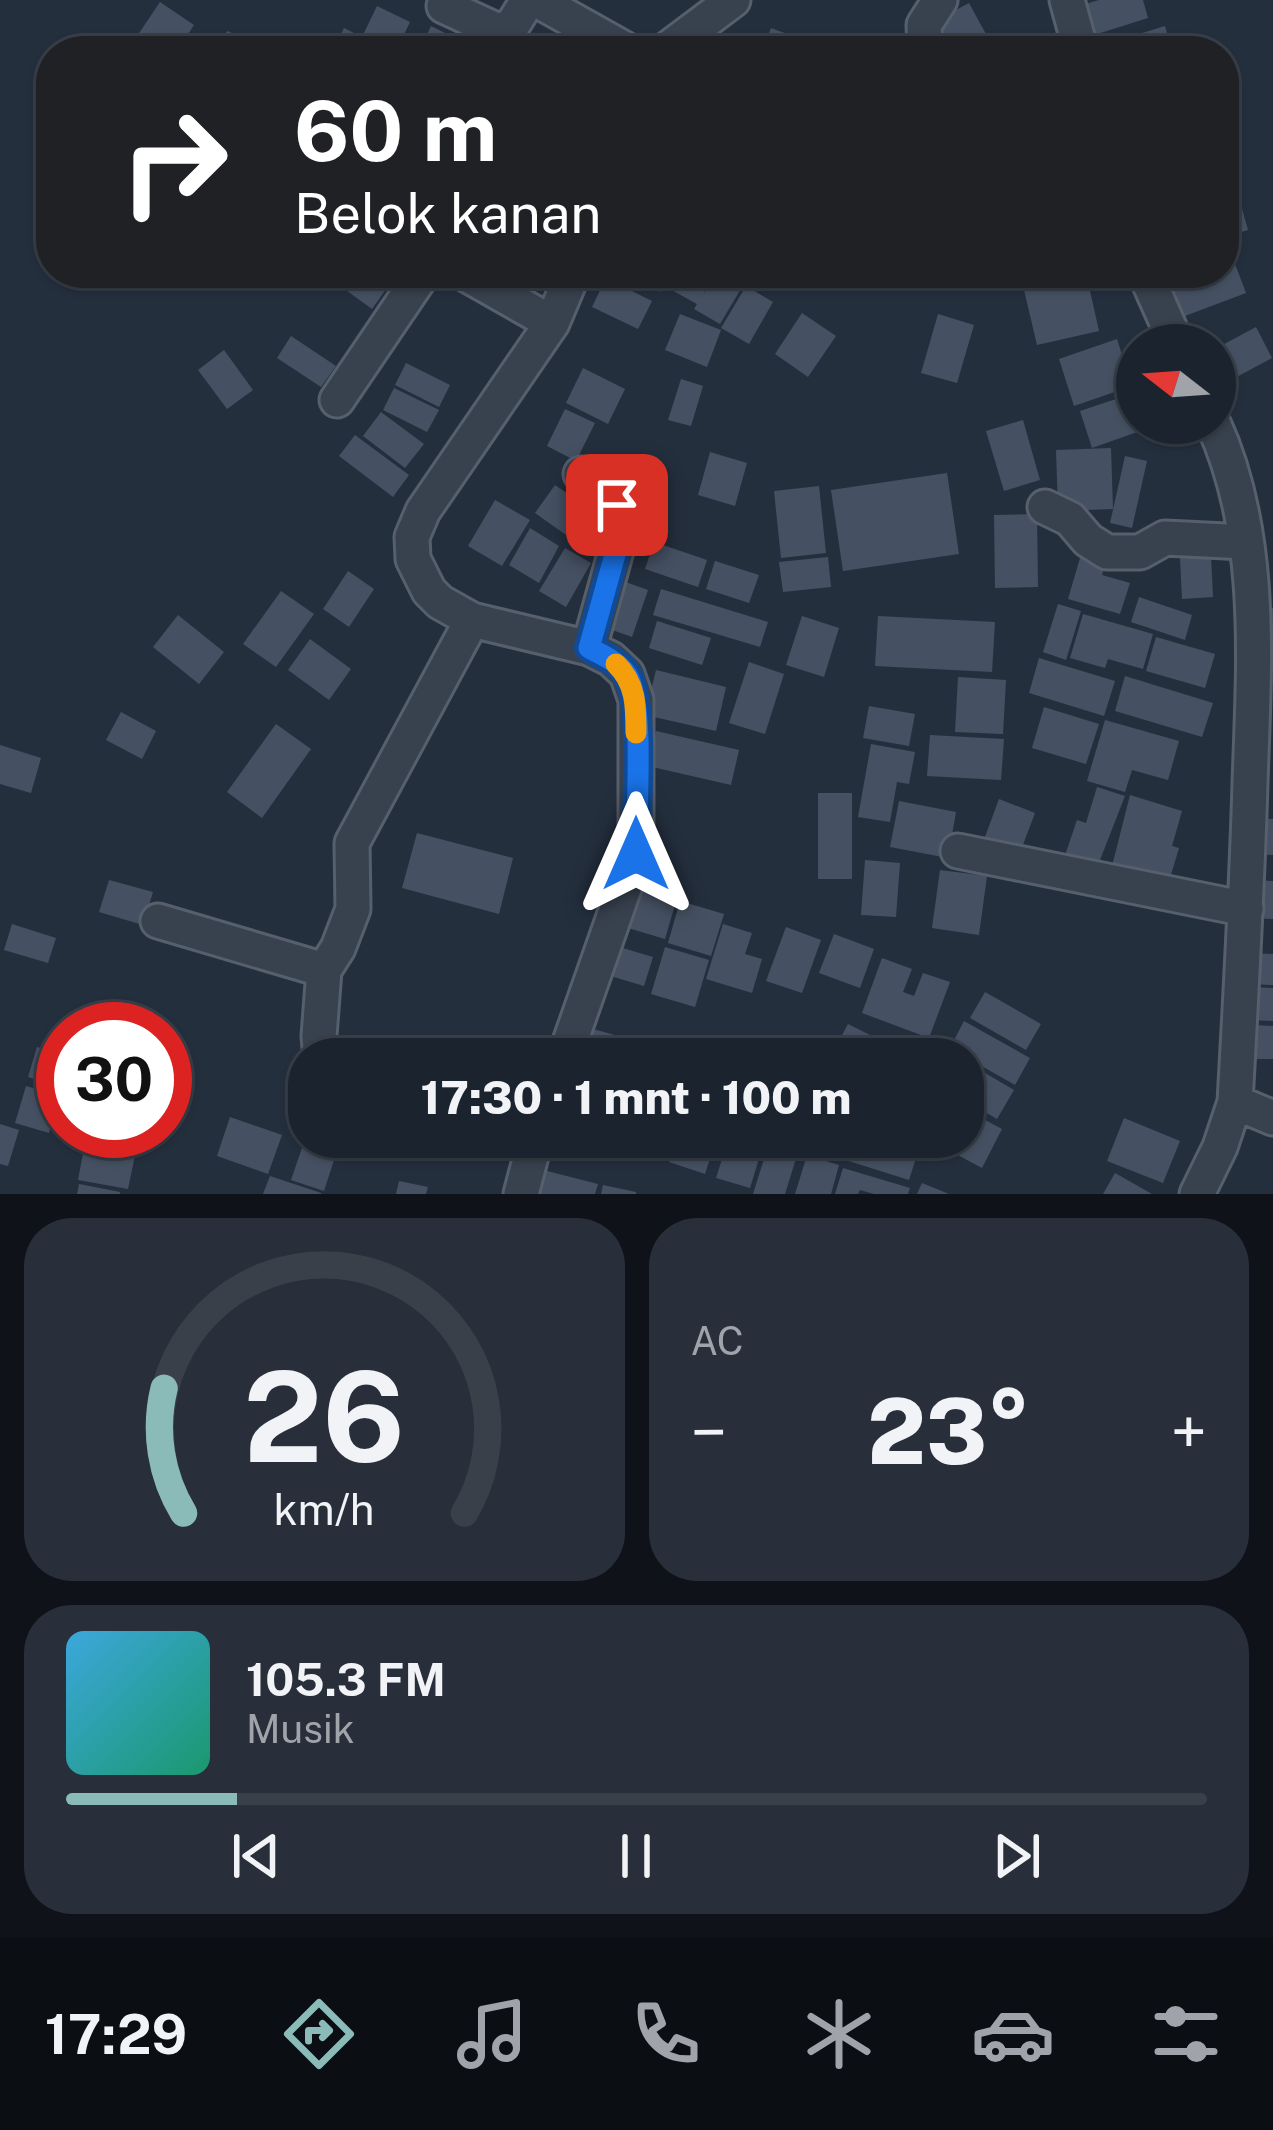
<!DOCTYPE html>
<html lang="id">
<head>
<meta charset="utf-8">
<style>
	:root { --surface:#1b232e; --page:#282f3a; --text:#f1f3f6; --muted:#a0a4aa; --line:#39404a; --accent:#8bbbb9 }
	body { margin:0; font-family:"Public Sans",sans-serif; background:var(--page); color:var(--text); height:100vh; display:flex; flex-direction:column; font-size:45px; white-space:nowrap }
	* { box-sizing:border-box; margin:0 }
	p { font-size:39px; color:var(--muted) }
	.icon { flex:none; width:66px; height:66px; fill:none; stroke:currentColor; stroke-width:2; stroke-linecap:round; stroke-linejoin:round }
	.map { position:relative; height:1194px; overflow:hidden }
	.sheet { display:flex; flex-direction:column; gap:24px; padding:24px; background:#0f1319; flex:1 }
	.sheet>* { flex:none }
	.guide { position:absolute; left:36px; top:36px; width:1203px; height:252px; border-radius:48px; box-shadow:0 3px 9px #0004,0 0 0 3px var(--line); background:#202124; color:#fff; overflow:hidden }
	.needle { width:78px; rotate:287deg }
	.fabs { position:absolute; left:1116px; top:324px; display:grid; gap:24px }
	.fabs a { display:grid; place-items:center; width:120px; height:120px; border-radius:50%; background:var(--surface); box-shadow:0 3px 9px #0004,0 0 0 3px var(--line); font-size:60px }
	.speed { position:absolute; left:36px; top:1002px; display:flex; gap:24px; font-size:60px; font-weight:700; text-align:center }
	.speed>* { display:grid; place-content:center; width:156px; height:156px; border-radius:50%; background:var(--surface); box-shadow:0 3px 9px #0004,0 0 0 3px var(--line); line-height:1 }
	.speed .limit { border:18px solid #d22; background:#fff; color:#111 }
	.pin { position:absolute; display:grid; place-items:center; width:102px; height:102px; color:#fff; margin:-51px; border-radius:24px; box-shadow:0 6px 18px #0006 }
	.me { position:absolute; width:132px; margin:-66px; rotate:0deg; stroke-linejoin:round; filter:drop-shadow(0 0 9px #0008) }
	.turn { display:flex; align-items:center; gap:42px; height:252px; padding:0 60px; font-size:54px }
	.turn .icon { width:156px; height:156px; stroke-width:2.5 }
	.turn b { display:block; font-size:84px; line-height:102px }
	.big { font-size:90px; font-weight:800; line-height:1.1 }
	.sheet .tile { flex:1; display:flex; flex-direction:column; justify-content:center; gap:18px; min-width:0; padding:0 42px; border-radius:48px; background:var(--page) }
	.sheet .dial { align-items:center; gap:0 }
	.dial svg { height:312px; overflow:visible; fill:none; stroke:var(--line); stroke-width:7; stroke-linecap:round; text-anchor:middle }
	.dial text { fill:var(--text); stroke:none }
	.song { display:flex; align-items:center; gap:36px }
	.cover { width:144px; height:144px; border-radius:18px; background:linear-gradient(135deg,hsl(200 70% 55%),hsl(160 70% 35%)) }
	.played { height:12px; border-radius:6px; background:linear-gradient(90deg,var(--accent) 15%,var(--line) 15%) }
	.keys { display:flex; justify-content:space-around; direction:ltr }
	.heat { display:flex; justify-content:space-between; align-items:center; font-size:66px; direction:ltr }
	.sheet .tiles { flex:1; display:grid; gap:24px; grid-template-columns:1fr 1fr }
	.tile:last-child { grid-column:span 2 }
	.trip { position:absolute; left:288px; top:1038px; width:696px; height:120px; border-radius:48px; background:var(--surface); box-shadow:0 3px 9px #0004,0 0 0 3px var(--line); font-weight:800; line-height:120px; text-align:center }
	.dock { display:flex; height:192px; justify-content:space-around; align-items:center; background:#0b0e12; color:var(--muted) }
	.dock .icon { width:84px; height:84px }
	.dock .active { color:var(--accent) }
	.dock b { font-size:54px; color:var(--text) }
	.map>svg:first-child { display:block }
	.building { fill:#455162 }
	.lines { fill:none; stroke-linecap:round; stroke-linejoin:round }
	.minor-casing { stroke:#565f6c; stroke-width:39 }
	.minor { stroke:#38414e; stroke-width:33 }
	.route-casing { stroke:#114b97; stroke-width:30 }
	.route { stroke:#1a73e8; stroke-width:21 }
	.slow { stroke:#f59e0b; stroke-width:21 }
</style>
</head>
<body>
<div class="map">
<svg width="1273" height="1194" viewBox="0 0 1273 1194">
	<rect width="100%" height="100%" fill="#242f3e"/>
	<path class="building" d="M1099 0H1143L1148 18 1094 35 1085 4Z
		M160 2 194 25 177 51H127Z
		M969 3 993 47 986 51H947L932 23Z
		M377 6 410 22 396 51 381 45 378 51H333L344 28 362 37Z
		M431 26 463 42 459 51H419Z
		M1165 26 1172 51H1087V50Z
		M771 28 831 50V51H763Z
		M227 31 260 44 257 51H219Z
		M1231 106 1241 140 1224 145V108Z
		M1237 191 1248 230 1224 237V195Z
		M1229 248 1246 293 1177 319 1160 275 1224 273V250Z
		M333 273H372L389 285 372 309 329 278Z
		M621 273H670L661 292Z
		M677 273H713L703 295 716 273 742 287 720 324 694 309 697 304 668 288Z
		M1020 273H1086L1099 331 1037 345Z
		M606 278 652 301 638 329 592 307Z
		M746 286 773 302 749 344 721 328Z
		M802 313 836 336 808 377 775 354Z
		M680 314 721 330 707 367 665 350Z
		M938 314 974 325 957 383 921 373Z
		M1256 327 1272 358 1216 388 1215 349Z
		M291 336 336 366 321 387 277 358Z
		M1117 339 1132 386 1074 406 1059 359Z
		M224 350 253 390 227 409 198 370Z
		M406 363 450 385 439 407 395 385Z
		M583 368 625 389 608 424 566 403Z
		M681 379 703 386 691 426 668 420Z
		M394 388 439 410 427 432 383 410Z
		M1131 394 1137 423 1143 430 1092 448 1080 411Z
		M565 409 595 423 576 461 547 446Z
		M381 412 424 444 405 468 363 436Z
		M1023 420 1040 480 1004 491 986 431Z
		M355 435 409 475 393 497 339 456Z
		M1111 448 1113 509 1058 511 1056 450Z
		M710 452 747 463 735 506 698 495Z
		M1125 456 1147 461 1132 528 1110 523Z
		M947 473 959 554 843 571 831 490Z
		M555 485 596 513 576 542 535 513Z
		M819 486 826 553 781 558 774 491Z
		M495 500 530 520 502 566 468 546Z
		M1037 514 1038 587 995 588 994 515Z
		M530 528 559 546 539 583 509 565Z
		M654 542 707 560 698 587 645 569Z
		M565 548 591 563 566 607 539 591Z
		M1211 556 1213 597 1182 599 1180 558Z
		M828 557 831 587 783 592 779 562Z
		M1080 558 1105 565 1102 575 1130 583 1120 614 1068 599Z
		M715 561 759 575 749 603 706 589Z
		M348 571 374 589 349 627 323 609Z
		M620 580 648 590 632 637 604 627Z
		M661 589 768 622 760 647 653 615Z
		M281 591 314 614 276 667 243 644Z
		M1139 597 1192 615 1185 640 1131 622Z
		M1058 604 1081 611 1066 660 1043 652Z
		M1273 608V647H1259L1257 609Z
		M1083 614 1153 634 1143 669 1108 659 1105 668 1070 658Z
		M178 615 224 652 199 684 153 647Z
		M802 616 839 628 824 677 786 665Z
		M878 616 995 622 992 672 875 666Z
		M657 621 711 638 702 665 649 648Z
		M1156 637 1215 654 1205 688 1146 671Z
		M310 639 351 669 329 700 288 670Z
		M1039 658 1115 681 1104 716 1029 693Z
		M749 662 784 674 765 734 729 723Z
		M656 670 726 687 716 731 645 715Z
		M1125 676 1213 703 1202 737 1115 711Z
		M958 677 1006 680 1003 734 955 732Z
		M869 706 915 714 909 746 863 738Z
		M1044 707 1099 724 1086 764 1032 748Z
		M121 712 156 731 142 759 106 740Z
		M1105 720 1179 741 1168 780 1132 770 1125 792 1087 781Z
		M276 724 311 749 262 818 227 792Z
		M656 731 739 750 731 785 648 766Z
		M930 735 1004 739 1001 780 927 776Z
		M871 744 915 752 909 784 897 782 890 822 858 817Z
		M0 745 41 758 31 793 0 784Z
		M1097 787 1125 796 1093 878 1061 867 1077 820 1086 823Z
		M818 793H852V879H818Z
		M1130 795 1182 811 1172 846 1179 848 1165 895 1109 878Z
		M999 799 1035 813 1018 858 982 845Z
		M899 801 956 812 948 858 890 847Z
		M1251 818 1273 819V855L1249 854Z
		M417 833 513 858 499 914 402 888Z
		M865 860 900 863 896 917 861 915Z
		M940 870 987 876 979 935 932 928Z
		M109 880 153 892 143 925 99 912Z
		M1251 880 1273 881V919L1249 918Z
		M630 884 677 898 665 939 618 925Z
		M680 901 724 914 711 956 668 943Z
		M12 924 56 938 48 963 4 950Z
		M723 924 752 933 745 954 762 959 752 993 706 979Z
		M786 927 821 940 802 993 766 981Z
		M834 934 874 949 860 988 819 973Z
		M606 943 653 957 644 986 597 972Z
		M665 947 709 960 695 1007 651 994Z
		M1249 953 1273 954V985L1247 984Z
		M882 958 912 969 903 992 914 996 923 973 950 982 929 1038 862 1013Z
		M1253 987 1273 988V1021L1251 1020Z
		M985 992 1041 1024 1026 1050 970 1018Z
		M964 1021 1030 1058 1015 1085 950 1048Z
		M848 1024 902 1051 898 1059H842L832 1054Z
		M1254 1025 1273 1026V1059H1252Z
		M593 1029 633 1040 627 1059H584Z
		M37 1047 63 1055V1088L28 1077Z
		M963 1060 1014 1090 997 1119 963 1099Z
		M165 1079 179 1082 172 1114 165 1113Z
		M26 1086 60 1096 49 1133 15 1123Z
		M308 1103 309 1137H323L320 1144 297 1135Z
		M62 1106 63 1131H92L89 1142 54 1132Z
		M963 1108 1002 1129 982 1168 924 1137H963Z
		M230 1117 282 1135 268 1174 217 1156Z
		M1124 1118 1180 1141 1163 1183 1107 1161Z
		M0 1124 19 1130 8 1166 0 1164Z
		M103 1131H140L128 1189 78 1180 84 1148 99 1152Z
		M335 1137H362L357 1150 333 1142Z
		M635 1137H669L662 1158 632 1149Z
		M676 1137H717L705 1174 669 1162Z
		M729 1137 765 1139 750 1188 716 1178Z
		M846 1137H878L874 1148 887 1152 892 1137 922 1139 909 1180 839 1158Z
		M769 1143 798 1152 785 1194H753Z
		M303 1145 335 1157 324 1191 291 1180Z
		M807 1155 839 1165 831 1194H795Z
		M843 1168 910 1188 908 1194H874L860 1190 858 1194H835Z
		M543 1170 598 1184 595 1194H537Z
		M1115 1173 1152 1194H1103Z
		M270 1176 321 1193V1194H263Z
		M399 1181 428 1187 426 1194H396Z
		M922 1183 949 1194H917Z
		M79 1184 120 1192V1194H77Z
		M603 1185 636 1192V1194H601Z"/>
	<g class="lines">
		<defs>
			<path id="minor" d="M537 0 628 51
				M1067 0 1081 51
				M444 6 498 31 512 26 528 0
				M665 51 733 0
				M925 51 924 25 940 0
				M464 273 552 323
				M1145 273 1177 345
				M337 400 423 273
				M581 474 617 505 624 522 589 648
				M1045 507 1070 519 1088 540 1107 552H1140L1165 538 1246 542
				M958 851 1246 909
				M158 921 324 970
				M321 1059 319 1036 324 970 338 948 353 909 352 843 472 620
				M564 1059 636 854V700L627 674 611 659 589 648 472 620 440 602 429 591 413 559 412 537 423 511 552 323 573 273
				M1235 1102 1273 1118
				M521 1194 536 1137
				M1197 1194 1220 1147 1235 1102C1241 995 1247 889 1250 783 1254 663 1264 534 1213 423"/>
		</defs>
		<use href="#minor" class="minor-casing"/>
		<use href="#minor" class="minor"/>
	</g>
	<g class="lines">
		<defs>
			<path id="route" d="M617 505 624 522 589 648C602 655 619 662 627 675 645 703 636 815 636 854"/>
		</defs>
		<use href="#route" class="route-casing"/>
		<use href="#route" class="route"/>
		<path class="slow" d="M616 664C636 683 636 706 636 733"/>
	</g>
</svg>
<div class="fabs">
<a><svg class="needle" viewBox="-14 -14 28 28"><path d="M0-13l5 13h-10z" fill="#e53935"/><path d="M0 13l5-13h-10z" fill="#a0a4aa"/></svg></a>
</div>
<div class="speed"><div class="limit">30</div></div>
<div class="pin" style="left:617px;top:505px;background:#d93025"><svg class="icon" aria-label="arrive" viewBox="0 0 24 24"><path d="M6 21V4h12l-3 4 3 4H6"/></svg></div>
<svg class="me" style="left:636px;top:854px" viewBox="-20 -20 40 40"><path d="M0-17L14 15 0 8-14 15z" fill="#1a73e8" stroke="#fff" stroke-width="4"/></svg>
<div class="trip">17:30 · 1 mnt · 100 m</div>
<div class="guide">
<div class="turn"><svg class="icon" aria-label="right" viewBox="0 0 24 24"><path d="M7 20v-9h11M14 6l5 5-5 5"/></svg><div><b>60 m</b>Belok kanan</div></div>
</div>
</div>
<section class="sheet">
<div class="tiles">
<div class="tile dial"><svg viewBox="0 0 100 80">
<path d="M14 69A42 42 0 1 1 86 69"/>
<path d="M14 69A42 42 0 0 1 9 37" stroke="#8bbbb9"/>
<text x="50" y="56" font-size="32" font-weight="700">26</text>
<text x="50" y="72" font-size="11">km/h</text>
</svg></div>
<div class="tile"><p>AC</p>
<div class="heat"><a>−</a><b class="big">23°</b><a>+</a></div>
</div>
<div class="tile">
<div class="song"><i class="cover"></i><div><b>105.3 FM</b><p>Musik</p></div></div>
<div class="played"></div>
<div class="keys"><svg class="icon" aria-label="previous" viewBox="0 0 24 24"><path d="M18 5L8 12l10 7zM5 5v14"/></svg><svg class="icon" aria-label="pause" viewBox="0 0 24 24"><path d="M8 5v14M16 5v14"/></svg><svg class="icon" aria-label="next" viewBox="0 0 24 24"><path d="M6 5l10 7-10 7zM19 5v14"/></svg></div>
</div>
</div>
</section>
<nav class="dock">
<b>17:29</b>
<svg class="icon active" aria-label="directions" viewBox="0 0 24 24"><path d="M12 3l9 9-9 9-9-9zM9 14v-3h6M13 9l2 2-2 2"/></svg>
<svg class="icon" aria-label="music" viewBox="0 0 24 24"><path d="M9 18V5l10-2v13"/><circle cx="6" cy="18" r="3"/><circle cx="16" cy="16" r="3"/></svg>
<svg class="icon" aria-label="phone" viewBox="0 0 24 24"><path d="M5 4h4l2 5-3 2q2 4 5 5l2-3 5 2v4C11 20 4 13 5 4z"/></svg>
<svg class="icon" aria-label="climate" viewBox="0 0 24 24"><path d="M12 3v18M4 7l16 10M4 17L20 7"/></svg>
<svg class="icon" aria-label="car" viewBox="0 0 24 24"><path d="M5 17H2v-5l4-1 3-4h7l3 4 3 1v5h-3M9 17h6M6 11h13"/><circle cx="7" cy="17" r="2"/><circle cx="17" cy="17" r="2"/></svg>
<svg class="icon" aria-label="filters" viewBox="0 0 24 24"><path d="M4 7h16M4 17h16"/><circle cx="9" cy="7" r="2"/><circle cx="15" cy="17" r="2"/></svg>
</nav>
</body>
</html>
